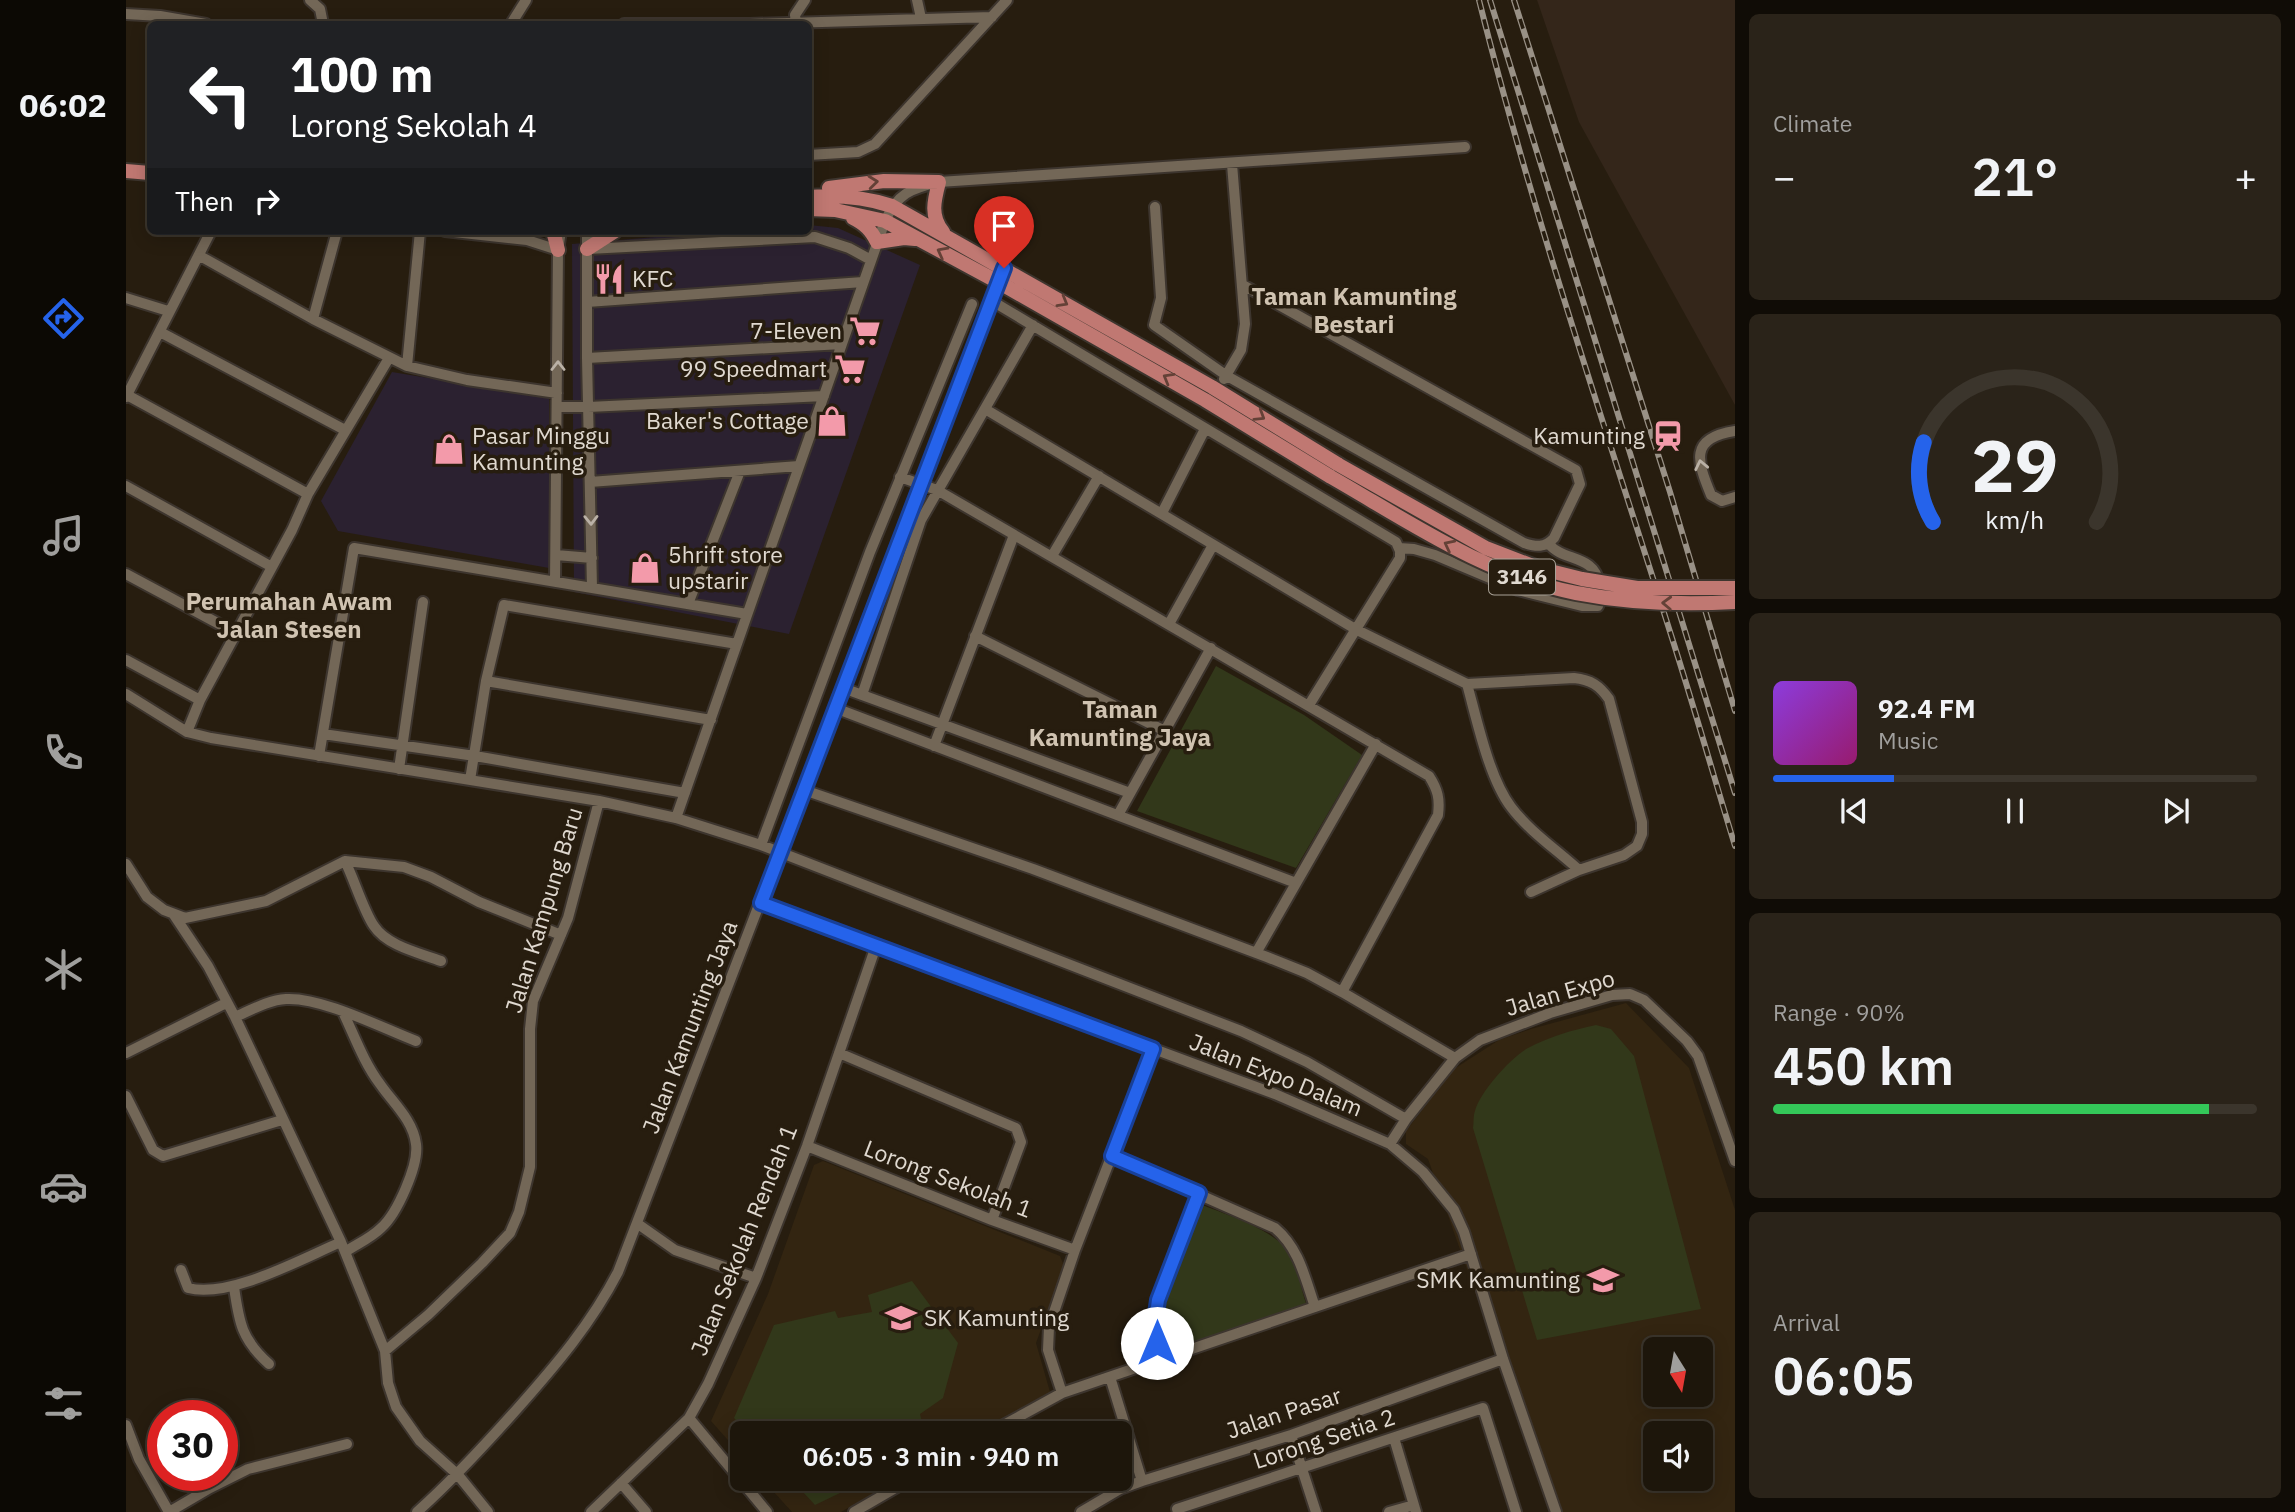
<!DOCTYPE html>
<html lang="en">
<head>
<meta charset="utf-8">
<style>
	:root { --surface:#1d160b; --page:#2a2319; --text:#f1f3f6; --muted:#a09f9d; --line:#3b352c; --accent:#2563eb }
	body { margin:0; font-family:"IBM Plex Sans",sans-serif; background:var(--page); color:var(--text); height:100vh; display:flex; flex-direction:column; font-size:26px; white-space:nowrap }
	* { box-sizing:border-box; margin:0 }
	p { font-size:23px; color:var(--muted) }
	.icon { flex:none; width:38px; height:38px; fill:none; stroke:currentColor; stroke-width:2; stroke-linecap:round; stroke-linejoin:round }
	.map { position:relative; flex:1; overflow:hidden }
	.side { display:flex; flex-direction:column; gap:14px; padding:14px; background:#100c06; width:560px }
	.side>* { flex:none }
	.guide { position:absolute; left:21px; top:21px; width:665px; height:214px; border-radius:10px; box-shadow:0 4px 18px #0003,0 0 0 2px var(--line); background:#202124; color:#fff; overflow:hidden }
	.needle { width:46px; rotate:169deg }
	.controls { position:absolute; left:1517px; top:1337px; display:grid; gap:14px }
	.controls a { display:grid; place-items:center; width:70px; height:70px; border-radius:10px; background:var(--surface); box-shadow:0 4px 18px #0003,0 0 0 2px var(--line); font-size:35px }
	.speed { position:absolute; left:21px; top:1400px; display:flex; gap:14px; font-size:35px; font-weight:700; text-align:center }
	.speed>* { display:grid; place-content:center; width:91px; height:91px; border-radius:50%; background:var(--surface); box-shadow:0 4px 18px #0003,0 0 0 2px var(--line); line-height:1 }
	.speed .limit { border:10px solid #d22; background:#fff; color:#111 }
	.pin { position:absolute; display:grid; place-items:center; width:60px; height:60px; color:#fff; margin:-72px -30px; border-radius:50% 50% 50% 0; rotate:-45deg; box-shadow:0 0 7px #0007 }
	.pin .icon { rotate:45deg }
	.me { position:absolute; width:77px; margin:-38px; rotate:0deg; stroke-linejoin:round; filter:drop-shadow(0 0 5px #0008) }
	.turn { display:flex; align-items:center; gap:24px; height:147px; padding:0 28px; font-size:32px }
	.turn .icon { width:91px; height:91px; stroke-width:2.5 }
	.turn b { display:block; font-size:49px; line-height:60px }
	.then { display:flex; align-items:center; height:66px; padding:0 28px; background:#0003; gap:14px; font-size:26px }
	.big { font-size:52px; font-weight:600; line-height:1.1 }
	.side .tile { flex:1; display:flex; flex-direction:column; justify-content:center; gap:10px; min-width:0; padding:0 24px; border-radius:10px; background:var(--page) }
	.side .dial { align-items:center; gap:0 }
	.dial svg { height:182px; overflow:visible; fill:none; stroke:var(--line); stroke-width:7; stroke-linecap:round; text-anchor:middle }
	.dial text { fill:var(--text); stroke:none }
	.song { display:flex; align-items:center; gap:21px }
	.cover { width:84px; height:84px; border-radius:10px; background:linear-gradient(135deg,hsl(270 70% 55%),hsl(320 70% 35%)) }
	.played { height:7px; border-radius:4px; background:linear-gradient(90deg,var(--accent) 25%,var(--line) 25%) }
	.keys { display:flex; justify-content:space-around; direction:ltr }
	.heat { display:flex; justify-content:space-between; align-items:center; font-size:38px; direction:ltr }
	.charge { height:10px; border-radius:5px; background:linear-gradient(90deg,#34c759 90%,var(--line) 0) }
	.trip { position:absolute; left:604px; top:1421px; width:402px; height:70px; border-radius:10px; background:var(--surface); box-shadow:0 4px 18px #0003,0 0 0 2px var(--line); font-weight:600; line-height:70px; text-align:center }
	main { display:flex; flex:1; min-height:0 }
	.dock { display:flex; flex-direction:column; width:126px; justify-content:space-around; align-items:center; background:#0c0904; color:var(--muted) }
	.dock .icon { width:49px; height:49px }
	.dock .on { color:var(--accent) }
	.dock b { font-size:32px; color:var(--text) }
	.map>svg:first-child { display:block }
	.commercial { fill:#2b2130 }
	.industrial { fill:#34261a }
	.built { fill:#332511; fill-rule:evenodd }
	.green { fill:#32381a }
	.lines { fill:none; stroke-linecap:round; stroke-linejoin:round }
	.minor-casing { stroke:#3d352e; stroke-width:14 }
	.major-casing { stroke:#3d352e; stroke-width:18 }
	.minor { stroke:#736757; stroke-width:10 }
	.major { stroke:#c07872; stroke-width:14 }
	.rail-casing { stroke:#999186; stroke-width:6 }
	.rail { stroke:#271d0f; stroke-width:3.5; stroke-dasharray:10; stroke-linecap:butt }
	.major-bridge-casing { stroke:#3d352e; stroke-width:18; stroke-linecap:butt }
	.major-bridge { stroke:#c07872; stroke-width:14 }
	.oneway { stroke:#644137 }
	.oneway2 { stroke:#bab1a6 }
	.route-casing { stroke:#184099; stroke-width:18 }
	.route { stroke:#2563eb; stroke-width:12 }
	.labels { text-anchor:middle; stroke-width:7; stroke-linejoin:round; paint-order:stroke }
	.shield { fill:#271d0f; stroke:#a8a196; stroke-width:2 }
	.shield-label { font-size:21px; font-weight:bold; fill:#e0d9d0 }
	.poi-label { font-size:23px; fill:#e0d9d0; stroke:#271d0f; text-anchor:end }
	.street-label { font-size:23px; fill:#e0d9d0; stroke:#271d0f }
	.neighbourhood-label { font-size:24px; font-weight:bold; fill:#d0c3b1; stroke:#271d0f }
</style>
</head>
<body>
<main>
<nav class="dock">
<b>06:02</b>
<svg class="icon on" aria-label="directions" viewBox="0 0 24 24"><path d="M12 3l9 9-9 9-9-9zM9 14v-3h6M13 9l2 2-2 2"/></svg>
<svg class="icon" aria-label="music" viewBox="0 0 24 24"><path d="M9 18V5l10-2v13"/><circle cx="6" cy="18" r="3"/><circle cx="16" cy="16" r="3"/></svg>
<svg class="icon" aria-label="phone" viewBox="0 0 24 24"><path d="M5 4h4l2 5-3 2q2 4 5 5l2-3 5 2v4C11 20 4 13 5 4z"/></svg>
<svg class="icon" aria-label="climate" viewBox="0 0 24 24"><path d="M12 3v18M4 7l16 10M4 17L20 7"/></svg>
<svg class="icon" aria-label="car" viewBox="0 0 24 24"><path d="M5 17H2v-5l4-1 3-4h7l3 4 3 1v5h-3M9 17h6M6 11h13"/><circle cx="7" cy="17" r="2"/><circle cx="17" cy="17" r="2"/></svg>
<svg class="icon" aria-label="filters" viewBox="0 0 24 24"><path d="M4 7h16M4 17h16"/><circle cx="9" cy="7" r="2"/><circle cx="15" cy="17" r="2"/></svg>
</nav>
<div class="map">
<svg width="1609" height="1512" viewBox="0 0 1609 1512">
	<rect width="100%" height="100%" fill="#271d0f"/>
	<path class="commercial" d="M683 225 712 228 794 265 663 634 448 592 446 244 601 231H682Z
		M266 372 423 398V568L212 531 195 501Z"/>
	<path class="industrial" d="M1411 0H1609V405L1453 122Z"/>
	<path class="built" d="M1500 1003 1563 1068 1609 1210V1512H1427L1302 1159 1280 1144V1131L1328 1069 1373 1040 1405 1029ZM1530 1349H1575V1395H1530ZM1530 1433H1575V1479H1530Z
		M697 1161 934 1256 938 1266 910 1343 924 1392 851 1433H616V1456L585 1421 642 1294 688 1165Z
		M636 1479H772L715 1512H666Z"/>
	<path class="green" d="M1090 666 1178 715 1236 755 1170 868 1011 811Z
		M1470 1025 1485 1029 1508 1056 1575 1309 1411 1340 1347 1128C1348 1123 1347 1116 1349 1111 1353 1093 1385 1057 1402 1048 1423 1037 1446 1030 1470 1025Z
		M1069 1202C1095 1213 1150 1229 1164 1254 1172 1269 1175 1290 1181 1306L1038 1353C1027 1304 1055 1249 1069 1202Z
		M786 1281 832 1343 817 1398 794 1414 798 1433H622L608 1418 648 1325 709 1311 712 1318 746 1312 742 1295Z
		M665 1479H743L689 1505Z"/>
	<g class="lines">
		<defs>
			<path id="minor" d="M184 0 194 9 197 24
				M791 0 795 18
				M0 14 34 16 80 24
				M385 24 400 0
				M498 24H624L866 17
				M670 24 669 15 679 0
				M682 155 732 152 749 144 881 0
				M1029 207 1035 298 1028 325 1101 376 1398 543C1410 547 1419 548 1428 538L1454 484 1450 470 1117 285
				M319 231 401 240 432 250
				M461 231V358L466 588
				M462 249 689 237 723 248 745 260
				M74 256 187 319 281 366 341 380 431 393
				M0 298 42 311
				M866 301 1270 542 1274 551V558L1183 705
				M461 302 737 282
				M187 319 211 231
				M34 332 219 430
				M461 358 716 344
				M281 366 294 231
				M1098 379 1115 350 1119 324 1106 164
				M1 395 182 494
				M0 397 85 231
				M431 407H462L698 396
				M859 409 1231 630 1341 684C1351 720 1363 778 1385 807 1403 831 1431 850 1453 870
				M1609 431C1563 438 1571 461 1585 495L1596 501 1609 497
				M774 477 811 490 1303 776C1312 790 1314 799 1312 815L1216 992
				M464 482 673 466
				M0 486 146 567
				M1036 513 1079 429
				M1273 548 1288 549 1309 555 1392 590 1456 606H1472C1476 599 1474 592 1473 584 1469 554 1437 562 1423 544
				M430 555 466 558
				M926 556 973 476
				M0 574 110 633
				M429 582 432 250 435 231
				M562 604 614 471
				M1043 624 1087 545
				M849 636 1039 731
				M0 660 74 700
				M360 681 585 720
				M1341 684 1448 678C1465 680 1473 685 1483 699L1516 822V834L1511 846 1498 855 1453 870 1405 892
				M717 688 1004 793
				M0 694 61 732 85 738 473 801 550 818 635 845 1115 1031 1181 1062 1280 1119
				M736 695 795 520 907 325
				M709 708 1170 883
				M61 732 74 700 166 530 182 494 263 358
				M197 734 349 756 559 793
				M808 746 888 535
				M193 756 228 548 621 614
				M273 769 297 602
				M344 780 360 681 378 605 611 644
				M678 790 907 869 1141 957 1181 973 1216 992 1329 1058
				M992 815 1085 648
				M550 818 759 221C772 193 784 189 813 182L1339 147
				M635 845 744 552 846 304
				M219 861C228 879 238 912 248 926 261 946 294 953 315 961
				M0 864 21 897 38 910 59 918 140 901 219 861 278 867 305 877 353 902 435 935
				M635 903 1149 1094 1264 1144 1297 1172 1328 1210 1338 1232 1377 1359 1430 1512
				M48 915 82 966 109 1017 215 1242 259 1351 262 1383 270 1407 294 1441 332 1475 362 1512
				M1130 953 1250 744
				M217 1012C228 1035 238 1063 254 1084 267 1103 287 1120 290 1144 293 1165 271 1214 255 1228 245 1238 231 1244 219 1252
				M109 1017C125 1010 143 1000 160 999 196 997 256 1028 290 1041
				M0 1053 100 1003
				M713 1053 890 1128 895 1142 866 1220
				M0 1096 27 1150 37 1156 156 1120
				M1264 1144 1280 1119 1329 1058 1354 1040 1424 1013 1486 995 1504 994 1518 1000 1561 1041 1572 1056 1609 1161
				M681 1146 866 1220 949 1250
				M986 1156 1149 1228C1173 1248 1179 1278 1189 1307
				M512 1224 549 1250 630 1278
				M55 1270 62 1288C103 1299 175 1259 215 1242
				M108 1287C113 1323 116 1340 143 1364
				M259 1351 302 1315 356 1263 384 1233 393 1212 404 1167V1029L407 1001 442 918 473 801
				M1033 1361 1030 1328 1032 1300 1073 1193
				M984 1377 1016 1481
				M936 1393 922 1350 923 1327 949 1250 1027 1049
				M563 1418 641 1512
				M0 1425 13 1459 43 1512
				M863 1433 936 1393 1345 1254
				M1165 1435 1190 1512
				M1268 1438 1290 1512
				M495 1483 520 1512
				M43 1512 84 1488 122 1469 221 1444
				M291 1512C327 1480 359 1445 391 1409 430 1365 465 1324 492 1272L874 277
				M465 1512 563 1418 582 1384 630 1278 681 1146 750 946
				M728 1512 785 1479
				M955 1512 994 1489 1016 1481 1165 1435 1377 1359
				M1052 1512 1051 1509 1357 1408 1390 1512
				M1263 1512 1288 1505"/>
			<path id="major" d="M0 171 24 173
				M703 188 758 181 813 182C808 201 804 216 817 232
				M682 197C712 195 738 197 766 206L1086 387 1213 465
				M682 209 709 210 759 221 872 282 1079 400 1205 477
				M727 218C739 224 745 230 751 242L778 238 789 239
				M427 231 432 250
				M461 249 489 231"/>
		</defs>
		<use href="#minor" class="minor-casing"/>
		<use href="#major" class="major-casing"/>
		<use href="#minor" class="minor"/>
		<use href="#major" class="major"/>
		<defs>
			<path id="rail" d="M1353 0C1407 216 1479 426 1546 638 1568 707 1588 777 1609 846
				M1364 0 1609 793
				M1388 0 1544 492 1609 711"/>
		</defs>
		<use href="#rail" class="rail-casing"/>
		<use href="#rail" class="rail"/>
		<defs>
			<path id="major-bridge" d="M1213 465 1360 548 1412 568 1456 579 1511 588H1609
				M1205 477C1282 521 1361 576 1450 593 1502 603 1556 605 1609 602"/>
		</defs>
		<use href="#major-bridge" class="major-bridge-casing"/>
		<use href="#major-bridge" class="major-bridge"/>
	</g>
	<defs><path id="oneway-chevron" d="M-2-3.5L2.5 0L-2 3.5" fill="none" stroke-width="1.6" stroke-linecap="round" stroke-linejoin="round" transform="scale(1.75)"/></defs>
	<g class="oneway">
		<use href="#oneway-chevron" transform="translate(747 182) rotate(-6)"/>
		<use href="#oneway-chevron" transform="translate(816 252) rotate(-152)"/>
		<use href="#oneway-chevron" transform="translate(937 302) rotate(30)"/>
		<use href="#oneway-chevron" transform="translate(1042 378) rotate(-150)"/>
		<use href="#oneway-chevron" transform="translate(1134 416) rotate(32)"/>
		<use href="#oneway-chevron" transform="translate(1323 545) rotate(-153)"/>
		<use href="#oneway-chevron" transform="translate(1541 603) rotate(-178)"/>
	</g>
	<g class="oneway2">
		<use href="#oneway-chevron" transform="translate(432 366) rotate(-90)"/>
		<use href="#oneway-chevron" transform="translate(1575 465) rotate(-102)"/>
		<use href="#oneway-chevron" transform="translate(465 520) rotate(89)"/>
	</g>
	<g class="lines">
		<defs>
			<path id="route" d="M878 268 635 903 1027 1049 986 1156 1073 1193 1032 1300 1030 1314 1031 1343"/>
		</defs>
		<use href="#route" class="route-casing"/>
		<use href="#route" class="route"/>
	</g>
	<defs>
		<symbol id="restaurant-bare" viewBox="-9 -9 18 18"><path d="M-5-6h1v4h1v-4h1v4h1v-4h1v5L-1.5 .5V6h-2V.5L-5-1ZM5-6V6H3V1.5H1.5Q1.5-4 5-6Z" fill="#f39aaa" stroke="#271d0f" stroke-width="2.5" paint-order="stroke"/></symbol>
		<symbol id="supermarket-bare" viewBox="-9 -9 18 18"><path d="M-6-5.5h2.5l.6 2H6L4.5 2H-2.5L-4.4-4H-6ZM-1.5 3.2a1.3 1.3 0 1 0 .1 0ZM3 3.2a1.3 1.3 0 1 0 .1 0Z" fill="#f39aaa" stroke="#271d0f" stroke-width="2.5" paint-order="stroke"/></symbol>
		<symbol id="shop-bare" viewBox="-9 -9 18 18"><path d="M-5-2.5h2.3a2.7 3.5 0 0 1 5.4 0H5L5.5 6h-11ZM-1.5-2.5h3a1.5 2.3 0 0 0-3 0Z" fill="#f39aaa" stroke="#271d0f" stroke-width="2.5" paint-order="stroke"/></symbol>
		<symbol id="station-bare" viewBox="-9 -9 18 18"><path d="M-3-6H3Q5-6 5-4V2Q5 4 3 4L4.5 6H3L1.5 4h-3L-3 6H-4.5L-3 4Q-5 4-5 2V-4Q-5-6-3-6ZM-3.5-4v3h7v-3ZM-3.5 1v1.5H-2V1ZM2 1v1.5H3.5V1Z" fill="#f39aaa" stroke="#271d0f" stroke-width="2.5" paint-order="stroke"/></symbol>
		<symbol id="school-bare" viewBox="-9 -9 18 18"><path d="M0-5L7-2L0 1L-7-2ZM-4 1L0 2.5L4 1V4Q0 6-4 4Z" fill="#f39aaa" stroke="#271d0f" stroke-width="2.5" paint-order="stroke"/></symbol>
	</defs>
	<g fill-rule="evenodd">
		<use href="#restaurant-bare" x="461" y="257" width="44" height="44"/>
		<use href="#supermarket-bare" x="717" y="309" width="44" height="44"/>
		<use href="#supermarket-bare" x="702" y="347" width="44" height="44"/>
		<use href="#shop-bare" x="684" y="399" width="44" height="44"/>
		<use href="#station-bare" x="1520" y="414" width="44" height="44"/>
		<use href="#shop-bare" x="301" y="427" width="44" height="44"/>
		<use href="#shop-bare" x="497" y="546" width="44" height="44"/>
		<use href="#school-bare" x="1455" y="1258" width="44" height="44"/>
		<use href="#school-bare" x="753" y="1296" width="44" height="44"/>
	</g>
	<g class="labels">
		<rect class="shield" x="1363" y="559.5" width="66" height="35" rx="5"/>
		<g class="shield-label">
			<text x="1396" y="584">3146</text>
		</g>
		<g class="poi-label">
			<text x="506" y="287" text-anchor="start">KFC</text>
			<text x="716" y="339">7-Eleven</text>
			<text x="701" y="377">99 Speedmart</text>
			<text x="683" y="429">Baker's Cottage</text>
			<text x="346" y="444" text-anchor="start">Pasar Minggu<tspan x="346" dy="26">Kamunting</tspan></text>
			<text x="1519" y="444">Kamunting</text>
			<text x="542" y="563" text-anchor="start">5hrift store<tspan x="542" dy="26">upstarir</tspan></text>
			<text x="1454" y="1288">SMK Kamunting</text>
			<text x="798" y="1326" text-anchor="start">SK Kamunting</text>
		</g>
		<g class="street-label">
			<text transform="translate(418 910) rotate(-73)" y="8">Jalan Kampung Baru</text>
			<text transform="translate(1434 993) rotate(-16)" y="8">Jalan Expo</text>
			<text transform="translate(564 1027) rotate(-69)" y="8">Jalan Kamunting Jaya</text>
			<text transform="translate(1150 1075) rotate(22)" y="8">Jalan Expo Dalam</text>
			<text transform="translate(822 1179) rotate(21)" y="8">Lorong Sekolah 1</text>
			<text transform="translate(618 1240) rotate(-68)" y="8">Jalan Sekolah Rendah 1</text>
			<text transform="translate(1158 1413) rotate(-18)" y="8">Jalan Pasar</text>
			<text transform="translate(1198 1439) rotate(-18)" y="8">Lorong Setia 2</text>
		</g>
		<g class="neighbourhood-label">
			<text x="1228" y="305">Taman Kamunting<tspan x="1228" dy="28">Bestari</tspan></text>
			<text x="163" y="610">Perumahan Awam<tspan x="163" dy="28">Jalan Stesen</tspan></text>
			<text x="994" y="718">Taman<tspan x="994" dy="28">Kamunting Jaya</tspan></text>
		</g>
	</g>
</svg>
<div class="controls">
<a><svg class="needle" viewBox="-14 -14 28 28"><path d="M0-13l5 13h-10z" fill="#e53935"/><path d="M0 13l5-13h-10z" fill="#a09f9d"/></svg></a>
<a><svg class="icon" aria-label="sound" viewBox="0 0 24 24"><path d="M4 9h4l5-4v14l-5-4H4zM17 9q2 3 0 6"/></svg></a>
</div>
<div class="speed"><div class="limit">30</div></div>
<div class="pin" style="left:878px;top:268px;background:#d93025"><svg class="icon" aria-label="arrive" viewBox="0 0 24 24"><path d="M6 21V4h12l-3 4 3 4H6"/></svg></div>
<svg class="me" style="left:1031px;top:1343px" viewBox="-20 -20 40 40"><circle r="19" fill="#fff"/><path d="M0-13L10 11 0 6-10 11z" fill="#2563eb"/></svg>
<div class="trip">06:05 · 3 min · 940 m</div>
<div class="guide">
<div class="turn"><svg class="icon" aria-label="left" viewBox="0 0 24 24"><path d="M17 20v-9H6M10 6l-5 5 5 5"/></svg><div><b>100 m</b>Lorong Sekolah 4</div></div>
<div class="then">Then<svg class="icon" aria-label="right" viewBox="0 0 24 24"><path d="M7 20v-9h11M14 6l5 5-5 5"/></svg></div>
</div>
</div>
<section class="side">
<div class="tile"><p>Climate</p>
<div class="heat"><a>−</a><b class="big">21°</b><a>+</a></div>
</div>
<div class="tile dial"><svg viewBox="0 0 100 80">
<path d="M14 69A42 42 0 1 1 86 69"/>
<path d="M14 69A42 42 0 0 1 10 34" stroke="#2563eb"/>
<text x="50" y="56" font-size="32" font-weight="700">29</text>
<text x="50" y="72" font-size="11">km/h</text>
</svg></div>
<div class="tile">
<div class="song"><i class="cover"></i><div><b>92.4 FM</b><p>Music</p></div></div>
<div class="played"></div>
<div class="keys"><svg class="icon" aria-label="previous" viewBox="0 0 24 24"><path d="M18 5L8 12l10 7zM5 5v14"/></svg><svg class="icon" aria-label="pause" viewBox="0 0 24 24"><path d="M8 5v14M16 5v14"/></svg><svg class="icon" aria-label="next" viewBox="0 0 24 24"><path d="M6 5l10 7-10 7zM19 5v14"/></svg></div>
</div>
<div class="tile"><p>Range · 90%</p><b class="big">450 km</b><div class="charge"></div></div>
<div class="tile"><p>Arrival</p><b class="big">06:05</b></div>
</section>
</main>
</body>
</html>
